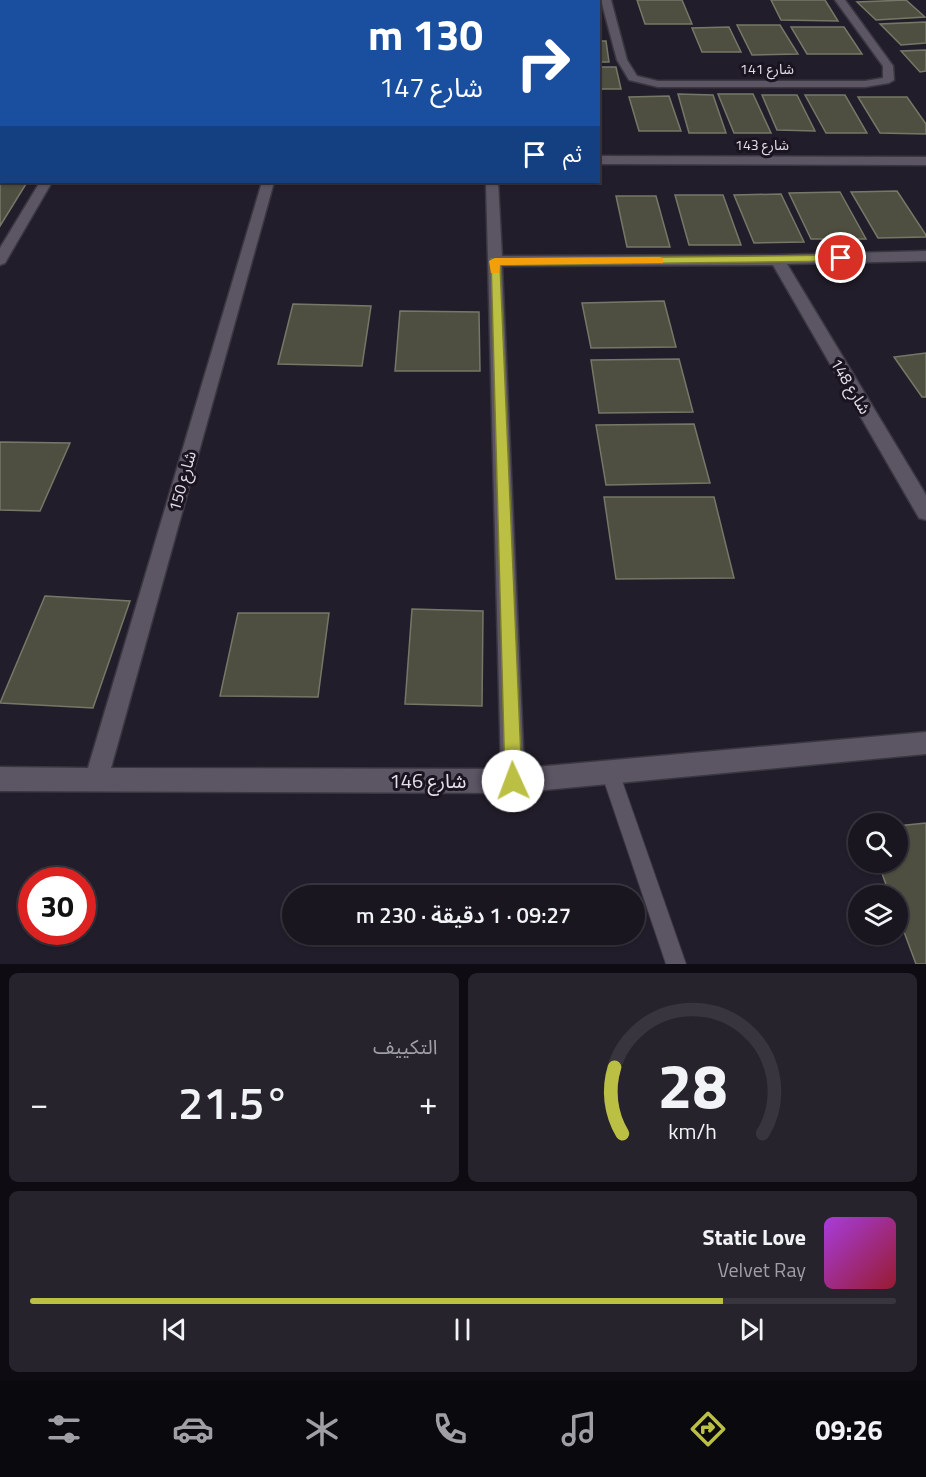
<!DOCTYPE html>
<html lang="ar">
<head>
<meta charset="utf-8">
<style>
	:root { --surface:#1a1620; --page:#27232d; --text:#f1f3f6; --muted:#9f9fa5; --line:#38353e; --accent:#bbc044 }
	body { margin:0; font-family:"Titillium Web","Noto Sans Arabic",sans-serif; background:var(--page); color:var(--text); direction:rtl; height:100vh; display:flex; flex-direction:column; font-size:22px; white-space:nowrap }
	* { box-sizing:border-box; margin:0 }
	p { font-size:20px; color:var(--muted) }
	.icon { flex:none; width:33px; height:33px; fill:none; stroke:currentColor; stroke-width:2; stroke-linecap:round; stroke-linejoin:round }
	.map { position:relative; height:964px; overflow:hidden; direction:ltr }
	.details { display:flex; flex-direction:column; gap:9px; padding:9px; background:#0e0c12; flex:1 }
	.details>* { flex:none }
	.banner { position:absolute; left:0px; top:0px; width:600px; height:183px; box-shadow:0 2px 4px #0004,0 0 0 2px var(--line); direction:rtl; background:#1a4fa0; color:#fff; overflow:hidden }
	.tools { position:absolute; left:848px; top:813px; display:grid; gap:12px }
	.tools a { display:grid; place-items:center; width:60px; height:60px; border-radius:50%; background:var(--surface); box-shadow:0 2px 4px #0004,0 0 0 2px var(--line); font-size:30px }
	.speed { position:absolute; left:18px; top:867px; display:flex; gap:12px; font-size:30px; font-weight:700; text-align:center }
	.speed>* { display:grid; place-content:center; width:78px; height:78px; border-radius:50%; background:var(--surface); box-shadow:0 2px 4px #0004,0 0 0 2px var(--line); line-height:1 }
	.speed .limit { border:9px solid #d22; background:#fff; color:#111 }
	.pin { position:absolute; display:grid; place-items:center; width:51px; height:51px; color:#fff; margin:-26px; border:3px solid #fff; border-radius:50%; box-shadow:0 2px 6px #0007 }
	.me { position:absolute; width:66px; margin:-33px; rotate:358deg; stroke-linejoin:round; filter:drop-shadow(0 0 4px #0008) }
	.turn { display:flex; align-items:center; gap:21px; height:126px; padding:0 18px; font-size:27px }
	.turn .icon { width:78px; height:78px; stroke-width:2.5 }
	.turn b { display:block; font-size:42px; line-height:51px }
	.then { display:flex; align-items:center; height:57px; padding:0 18px; background:#0003; gap:12px; font-size:22px }
	.big { font-size:45px; font-weight:600; line-height:1.1 }
	.details .card { flex:1; display:flex; flex-direction:column; justify-content:center; gap:9px; min-width:0; padding:0 21px; border-radius:9px; background:var(--page) }
	.details .dial { align-items:center; gap:0 }
	.dial svg { height:156px; overflow:visible; fill:none; stroke:var(--line); stroke-width:7; stroke-linecap:round; text-anchor:middle }
	.dial text { fill:var(--text); stroke:none }
	.song { display:flex; align-items:center; gap:18px }
	.cover { width:72px; height:72px; border-radius:9px; background:linear-gradient(135deg,hsl(280 70% 55%),hsl(350 70% 35%)) }
	.played { height:6px; border-radius:3px; background:linear-gradient(90deg,var(--accent) 80%,var(--line) 80%) }
	.keys { display:flex; justify-content:space-around; direction:ltr }
	.heat { display:flex; justify-content:space-between; align-items:center; font-size:33px; direction:ltr }
	.details .tiles { flex:1; display:grid; gap:9px; grid-template-columns:1fr 1fr }
	.card:last-child { grid-column:span 2 }
	.trip { position:absolute; left:282px; top:885px; width:363px; height:60px; border-radius:30px; background:var(--surface); box-shadow:0 2px 4px #0004,0 0 0 2px var(--line); font-weight:600; line-height:60px; text-align:center; direction:rtl }
	.menu { display:flex; height:96px; justify-content:space-around; align-items:center; background:#0a090d; color:var(--muted) }
	.menu .icon { width:42px; height:42px }
	.menu .current { color:var(--accent) }
	.menu b { font-size:27px; color:var(--text) }
	.map>svg:first-child { display:block }
	.building { fill:#4e4f40; stroke:#767867; stroke-width:1.5 }
	.lines { fill:none; stroke-linecap:round; stroke-linejoin:round }
	.service-casing { stroke:#3b3741; stroke-width:2 }
	.minor-casing { stroke:#3b3741; stroke-width:3 }
	.service { fill:#5b5564; fill-rule:evenodd }
	.minor { fill:#5b5564; fill-rule:evenodd }
	.route { fill:#bbc044; stroke:#7a7d2c; stroke-width:1.5 }
	.slow { fill:#f59e0b }
	.labels { text-anchor:middle; stroke-width:6; stroke-linejoin:round; paint-order:stroke }
	.far-street-label { font-size:14px; fill:#e2dfe8; stroke:#191420 }
	.street-label { font-size:16px; fill:#e2dfe8; stroke:#191420 }
	.near-street-label { font-size:20px; fill:#e2dfe8; stroke:#191420 }
</style>
</head>
<body>
<div class="map">
<svg width="926" height="964" viewBox="0 0 926 964">
	<rect width="100%" height="100%" fill="#221d2a"/>
	<path class="building" d="M637 0H682L692 24H645Z
		M771 0H825L838 21 781 20Z
		M906 0 925 17 876 20 857 2Z
		M926 22V43L901 45 880 24Z
		M737 25H780L798 54 752 55Z
		M729 27 741 52H702L692 28Z
		M791 27H844L862 54H807Z
		M598 41H606L609 62H598Z
		M926 50V71L920 72 901 51Z
		M598 67H616L621 89H598Z
		M678 94 713 95 726 133H689Z
		M718 94H753L771 133H734Z
		M762 95H797L815 131 777 130Z
		M805 95H845L867 133H826Z
		M669 96 681 131H639L629 97Z
		M858 97H907L926 124V134L880 133Z
		M0 150 2 182H28L26 184H0Z
		M0 184H26L0 226Z
		M897 191 926 235V237L878 238 851 192Z
		M840 192 866 239H811L789 193Z
		M781 194 804 242 754 243 734 195Z
		M675 195H723L741 245H689Z
		M616 196H656L670 247H627Z
		M664 301 676 347 591 348 582 303Z
		M293 304 371 306 362 366 278 364Z
		M400 311 479 312 480 371H395Z
		M926 353V397H922L894 357Z
		M679 359 693 412 599 413 591 360Z
		M694 424 710 483 606 485 596 425Z
		M0 442 70 443 40 511 0 510Z
		M604 497H714L734 578 616 579Z
		M45 596 130 601 93 708 0 703Z
		M412 609 483 611 482 706 405 704Z
		M238 613H329L318 697 220 696Z
		M926 823V964H916L897 913V896H890L878 862H897V826Z"/>
	<g class="lines">
		<defs>
			<path id="service" d="M72 0H80L72 2Z
				M252 0H260L261 2H254Z
				M0 63H2V67H0Z
				M610 763 616 766 619 772 686 964H666L601 772 604 766Z"/>
			<path id="minor" d="M319 0H329L319 2Z
				M480 0H490V2H480Z
				M601 0H611L627 60 637 76 658 81H865L883 78V66L835 0H845L893 66 894 80 889 83 865 87H658L629 80 617 60Z
				M598 156 926 157V165L598 164Z
				M40 182H52L5 263 0 265V248Z
				M262 182H274L111 768 501 769 486 182H498L502 256 777 255 926 251V261L787 264 926 495V520L919 518 773 265 502 266 524 768 926 732V754L513 793 0 791V767L88 768Z"/>
		</defs>
		<use href="#service" class="service-casing"/>
		<use href="#minor" class="minor-casing"/>
		<use href="#service" class="service"/>
		<use href="#minor" class="minor"/>
	</g>
	<path class="route" d="M841 255 845 256V261L500 265 522 781 520 787 513 790 507 787 505 781 491 259Z"/>
	<path class="slow" d="M659 257 663 258V263L500 265 499 273H491L489 261 495 258Z"/>
	<g class="labels">
		<g class="far-street-label">
			<text x="767" y="74">شارع 141</text>
			<text x="762" y="150">شارع 143</text>
		</g>
		<g class="street-label">
			<text transform="translate(851 386) rotate(59)" y="6">شارع 148</text>
			<text transform="translate(182 481) rotate(-74)" y="6">شارع 150</text>
		</g>
		<g class="near-street-label">
			<text x="428" y="788">شارع 146</text>
		</g>
	</g>
</svg>
<div class="tools">
<a><svg class="icon" aria-label="search" viewBox="0 0 24 24"><circle cx="10" cy="10" r="6"/><path d="M15 15l6 6"/></svg></a>
<a><svg class="icon" aria-label="layers" viewBox="0 0 24 24"><path d="M12 4l9 5-9 5-9-5zM3 14l9 5 9-5"/></svg></a>
</div>
<div class="speed"><div class="limit">30</div></div>
<div class="pin" style="left:841px;top:258px;background:#d93025"><svg class="icon" aria-label="arrive" viewBox="0 0 24 24"><path d="M6 21V4h12l-3 4 3 4H6"/></svg></div>
<svg class="me" style="left:513px;top:781px" viewBox="-20 -20 40 40"><circle r="19" fill="#fff"/><path d="M0-13L10 11 0 6-10 11z" fill="#bbc044"/></svg>
<div class="trip">09:27 · 1 دقيقة · 230 m</div>
<div class="banner">
<div class="turn"><svg class="icon" aria-label="right" viewBox="0 0 24 24"><path d="M7 20v-9h11M14 6l5 5-5 5"/></svg><div><b>130 m</b>شارع 147</div></div>
<div class="then">ثم<svg class="icon" aria-label="arrive" viewBox="0 0 24 24"><path d="M6 21V4h12l-3 4 3 4H6"/></svg></div>
</div>
</div>
<section class="details">
<div class="tiles">
<div class="card dial"><svg viewBox="0 0 100 80">
<path d="M14 69A42 42 0 1 1 86 69"/>
<path d="M14 69A42 42 0 0 1 10 35" stroke="#bbc044"/>
<text x="50" y="56" font-size="32" font-weight="700">28</text>
<text x="50" y="72" font-size="11">km/h</text>
</svg></div>
<div class="card"><p>التكييف</p>
<div class="heat"><a>−</a><b class="big">21.5°</b><a>+</a></div>
</div>
<div class="card">
<div class="song"><i class="cover"></i><div><b>Static Love</b><p>Velvet Ray</p></div></div>
<div class="played"></div>
<div class="keys"><svg class="icon" aria-label="previous" viewBox="0 0 24 24"><path d="M18 5L8 12l10 7zM5 5v14"/></svg><svg class="icon" aria-label="pause" viewBox="0 0 24 24"><path d="M8 5v14M16 5v14"/></svg><svg class="icon" aria-label="next" viewBox="0 0 24 24"><path d="M6 5l10 7-10 7zM19 5v14"/></svg></div>
</div>
</div>
</section>
<nav class="menu">
<b>09:26</b>
<svg class="icon current" aria-label="directions" viewBox="0 0 24 24"><path d="M12 3l9 9-9 9-9-9zM9 14v-3h6M13 9l2 2-2 2"/></svg>
<svg class="icon" aria-label="music" viewBox="0 0 24 24"><path d="M9 18V5l10-2v13"/><circle cx="6" cy="18" r="3"/><circle cx="16" cy="16" r="3"/></svg>
<svg class="icon" aria-label="phone" viewBox="0 0 24 24"><path d="M5 4h4l2 5-3 2q2 4 5 5l2-3 5 2v4C11 20 4 13 5 4z"/></svg>
<svg class="icon" aria-label="climate" viewBox="0 0 24 24"><path d="M12 3v18M4 7l16 10M4 17L20 7"/></svg>
<svg class="icon" aria-label="car" viewBox="0 0 24 24"><path d="M5 17H2v-5l4-1 3-4h7l3 4 3 1v5h-3M9 17h6M6 11h13"/><circle cx="7" cy="17" r="2"/><circle cx="17" cy="17" r="2"/></svg>
<svg class="icon" aria-label="filters" viewBox="0 0 24 24"><path d="M4 7h16M4 17h16"/><circle cx="9" cy="7" r="2"/><circle cx="15" cy="17" r="2"/></svg>
</nav>
</body>
</html>
